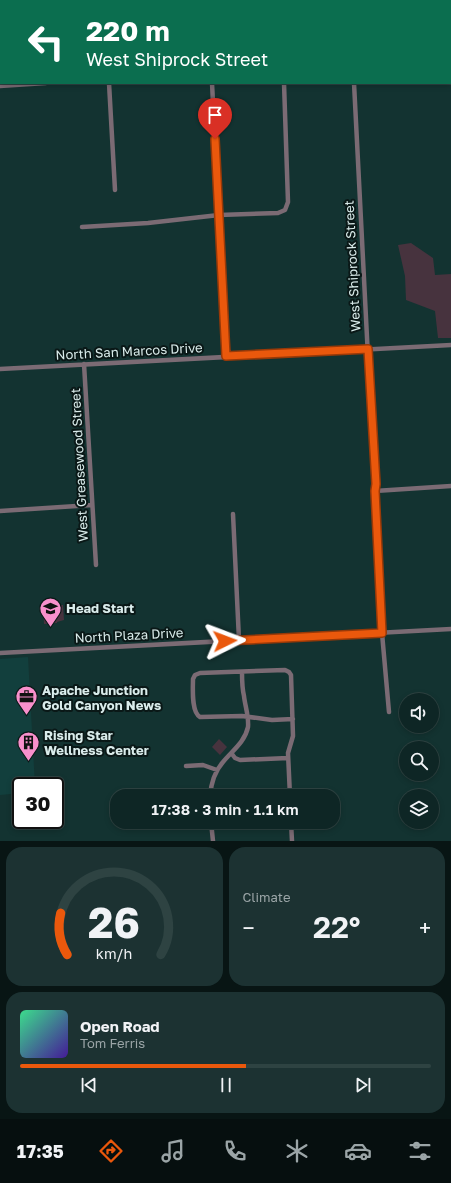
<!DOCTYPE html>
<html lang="en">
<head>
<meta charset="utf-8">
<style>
	:root { --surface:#0e2625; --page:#1c3232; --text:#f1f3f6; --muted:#9ba5a7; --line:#2e4342; --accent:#ea580c }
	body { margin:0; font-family:"Golos Text",sans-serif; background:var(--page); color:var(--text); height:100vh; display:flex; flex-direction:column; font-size:15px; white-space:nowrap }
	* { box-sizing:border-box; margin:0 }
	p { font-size:13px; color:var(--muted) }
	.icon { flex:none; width:22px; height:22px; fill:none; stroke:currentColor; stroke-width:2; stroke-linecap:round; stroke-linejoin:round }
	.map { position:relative; height:841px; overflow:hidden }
	.side { display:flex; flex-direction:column; gap:6px; padding:6px; background:#081514; flex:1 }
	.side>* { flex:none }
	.hud { position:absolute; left:0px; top:0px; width:451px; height:84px; box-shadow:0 2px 6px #0003,0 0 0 1px var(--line); background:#0b6e4f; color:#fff; overflow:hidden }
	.buttons { position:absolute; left:399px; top:693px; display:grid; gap:8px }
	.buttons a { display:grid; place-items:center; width:40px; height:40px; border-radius:50%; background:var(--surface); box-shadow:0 2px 6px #0003,0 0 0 1px var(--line); font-size:20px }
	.speed { position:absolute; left:12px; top:777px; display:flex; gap:8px; font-size:20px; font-weight:700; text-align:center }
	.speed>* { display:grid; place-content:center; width:52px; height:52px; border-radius:50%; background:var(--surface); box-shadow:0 2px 6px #0003,0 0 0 1px var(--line); line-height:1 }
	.speed .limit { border:2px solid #111; border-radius:6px; background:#fff; color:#111 }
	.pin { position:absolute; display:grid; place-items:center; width:34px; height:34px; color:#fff; margin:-41px -17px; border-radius:50% 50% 50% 0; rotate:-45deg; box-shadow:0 0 4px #0007 }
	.pin .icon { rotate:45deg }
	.me { position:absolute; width:44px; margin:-22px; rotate:87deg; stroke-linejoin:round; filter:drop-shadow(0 0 3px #0008) }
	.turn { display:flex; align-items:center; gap:14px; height:84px; padding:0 20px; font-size:18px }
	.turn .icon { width:52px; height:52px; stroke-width:2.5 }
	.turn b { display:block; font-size:28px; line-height:34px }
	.big { font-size:30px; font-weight:600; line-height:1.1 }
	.side .widget { flex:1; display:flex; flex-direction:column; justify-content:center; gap:6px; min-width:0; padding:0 14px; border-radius:16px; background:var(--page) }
	.side .dial { align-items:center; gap:0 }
	.dial svg { height:104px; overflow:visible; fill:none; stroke:var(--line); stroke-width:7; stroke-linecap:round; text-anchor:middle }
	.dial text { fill:var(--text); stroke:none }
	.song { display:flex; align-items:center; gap:12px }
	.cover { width:48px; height:48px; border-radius:6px; background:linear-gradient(135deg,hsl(150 70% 55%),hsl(260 70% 35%)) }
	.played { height:4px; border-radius:2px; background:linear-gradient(90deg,var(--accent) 55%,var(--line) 55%) }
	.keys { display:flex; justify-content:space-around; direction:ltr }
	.heat { display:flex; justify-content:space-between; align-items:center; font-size:22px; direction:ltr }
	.side .tiles { flex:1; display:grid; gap:6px; grid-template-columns:1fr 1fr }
	.widget:last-child { grid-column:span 2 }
	.trip { position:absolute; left:110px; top:789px; width:230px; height:40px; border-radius:16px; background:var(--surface); box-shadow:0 2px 6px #0003,0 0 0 1px var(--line); font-weight:600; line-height:40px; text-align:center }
	.tab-bar { display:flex; height:64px; justify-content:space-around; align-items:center; background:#060f0f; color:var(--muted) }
	.tab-bar .icon { width:28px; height:28px }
	.tab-bar .on { color:var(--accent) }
	.tab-bar b { font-size:18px; color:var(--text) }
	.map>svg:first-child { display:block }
	.built { fill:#123f3d }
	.green { fill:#47333e }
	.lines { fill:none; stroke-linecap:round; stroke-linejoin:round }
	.street { stroke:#7b6b74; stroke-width:4.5 }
	.route-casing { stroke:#983908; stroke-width:10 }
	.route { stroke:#ea580c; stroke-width:7 }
	.labels { text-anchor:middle; stroke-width:4; stroke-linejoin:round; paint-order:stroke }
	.street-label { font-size:13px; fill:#daeceb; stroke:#0a1817 }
	.poi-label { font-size:13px; font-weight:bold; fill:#daeceb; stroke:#0a1817; text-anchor:start }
</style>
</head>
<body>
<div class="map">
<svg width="451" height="841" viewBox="0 0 451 841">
	<rect width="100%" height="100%" fill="#133331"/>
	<path class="built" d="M28 657 35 786H21V793L0 795V659Z"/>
	<path class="green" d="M411 243 433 258 435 275 451 274V338H438L435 311 406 300 405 276 398 245Z
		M63 605 64 620 57 622V623L44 624 43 606Z
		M219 739 227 747 220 755 212 747Z"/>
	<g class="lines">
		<path class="street" d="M65 0 66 1
			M208 0V1
			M350 0V1
			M450 61H451
			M109 83 115 190
			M212 83 226 356
			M354 83 368 357 376 484 375 491 382 633 389 712
			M0 86 46 83
			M82 227 148 223 219 215 278 213 285 210 288 202 284 83
			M84 364 96 565
			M0 369 451 345
			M375 491 451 486
			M0 511 92 505
			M233 514 239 640
			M0 653 451 629
			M232 754 235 758 240 760 288 758
			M186 766 203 765 217 770
			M210 796C211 784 215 771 223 762 232 751 245 742 248 727 249 716 245 706 244 696 242 688 242 680 242 672
			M290 796 288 753 293 736 291 675 289 672 285 670 200 673 195 675 193 679C193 688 191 712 200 717L242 716 272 720 293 719
			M211 822 213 841
			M291 822 292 841"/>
	</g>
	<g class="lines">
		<defs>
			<path id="route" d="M215 139 226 356 368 349 376 484 375 491 382 633 225 641"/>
		</defs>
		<use href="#route" class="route-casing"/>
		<use href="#route" class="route"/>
	</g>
	<defs>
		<symbol id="school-pin" viewBox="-11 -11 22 30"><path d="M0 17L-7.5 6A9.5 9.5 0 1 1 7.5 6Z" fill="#f890cc" stroke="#0a1817"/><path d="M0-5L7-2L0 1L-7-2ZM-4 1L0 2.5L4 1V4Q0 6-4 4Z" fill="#111"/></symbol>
		<symbol id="office-pin" viewBox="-11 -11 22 30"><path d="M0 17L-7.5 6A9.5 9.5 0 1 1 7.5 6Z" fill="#f890cc" stroke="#0a1817"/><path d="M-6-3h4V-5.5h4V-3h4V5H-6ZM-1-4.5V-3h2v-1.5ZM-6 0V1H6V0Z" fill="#111"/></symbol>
		<symbol id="building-pin" viewBox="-11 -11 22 30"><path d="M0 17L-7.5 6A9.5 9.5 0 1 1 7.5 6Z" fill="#f890cc" stroke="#0a1817"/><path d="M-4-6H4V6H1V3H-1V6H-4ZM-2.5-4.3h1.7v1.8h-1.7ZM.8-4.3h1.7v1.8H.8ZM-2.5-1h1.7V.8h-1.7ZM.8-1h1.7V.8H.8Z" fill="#111"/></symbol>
	</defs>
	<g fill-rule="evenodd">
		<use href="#school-pin" x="38" y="596" width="25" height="34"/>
		<use href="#office-pin" x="14" y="684" width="25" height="34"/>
		<use href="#building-pin" x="16" y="730" width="25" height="34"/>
	</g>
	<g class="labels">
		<g class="street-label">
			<text transform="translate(352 266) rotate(-93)" y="5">West Shiprock Street</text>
			<text transform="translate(129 351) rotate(-3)" y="5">North San Marcos Drive</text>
			<text transform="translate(79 465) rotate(-93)" y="5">West Greasewood Street</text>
			<text transform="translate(129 635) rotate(-3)" y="5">North Plaza Drive</text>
		</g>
		<g class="poi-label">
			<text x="66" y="613">Head Start</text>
			<text x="42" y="695">Apache Junction<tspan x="42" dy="15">Gold Canyon News</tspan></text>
			<text x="44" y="740">Rising Star<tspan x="44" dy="15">Wellness Center</tspan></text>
		</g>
	</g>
</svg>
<div class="buttons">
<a><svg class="icon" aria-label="sound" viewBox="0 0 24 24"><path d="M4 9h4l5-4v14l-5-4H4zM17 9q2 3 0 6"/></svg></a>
<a><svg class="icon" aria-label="search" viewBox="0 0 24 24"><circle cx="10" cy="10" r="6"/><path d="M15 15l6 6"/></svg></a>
<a><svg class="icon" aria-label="layers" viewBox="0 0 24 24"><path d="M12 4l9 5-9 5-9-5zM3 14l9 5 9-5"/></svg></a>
</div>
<div class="speed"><div class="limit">30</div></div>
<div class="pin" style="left:215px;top:139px;background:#d93025"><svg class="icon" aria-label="arrive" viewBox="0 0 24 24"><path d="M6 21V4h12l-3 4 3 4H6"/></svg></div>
<svg class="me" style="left:225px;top:641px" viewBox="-20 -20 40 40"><path d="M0-17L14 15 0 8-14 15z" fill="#ea580c" stroke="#fff" stroke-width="4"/></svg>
<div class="trip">17:38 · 3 min · 1.1 km</div>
<div class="hud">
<div class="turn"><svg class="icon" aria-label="left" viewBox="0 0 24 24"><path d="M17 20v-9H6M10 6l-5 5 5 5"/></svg><div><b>220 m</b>West Shiprock Street</div></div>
</div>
</div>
<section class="side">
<div class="tiles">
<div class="widget dial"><svg viewBox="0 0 100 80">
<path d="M14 69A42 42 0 1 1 86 69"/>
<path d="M14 69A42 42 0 0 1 9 37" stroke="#ea580c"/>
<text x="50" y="56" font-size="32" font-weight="700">26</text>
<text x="50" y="72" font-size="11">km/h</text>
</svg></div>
<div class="widget"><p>Climate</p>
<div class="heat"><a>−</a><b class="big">22°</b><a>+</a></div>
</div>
<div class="widget">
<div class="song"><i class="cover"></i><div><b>Open Road</b><p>Tom Ferris</p></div></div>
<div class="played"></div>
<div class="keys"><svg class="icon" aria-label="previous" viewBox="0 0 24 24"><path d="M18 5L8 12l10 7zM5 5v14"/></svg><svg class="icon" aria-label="pause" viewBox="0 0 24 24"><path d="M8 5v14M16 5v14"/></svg><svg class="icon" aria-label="next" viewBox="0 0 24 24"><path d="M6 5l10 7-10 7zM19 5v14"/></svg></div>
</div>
</div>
</section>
<nav class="tab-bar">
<b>17:35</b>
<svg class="icon on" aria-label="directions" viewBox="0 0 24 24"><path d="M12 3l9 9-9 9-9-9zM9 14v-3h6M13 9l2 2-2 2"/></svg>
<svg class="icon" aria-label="music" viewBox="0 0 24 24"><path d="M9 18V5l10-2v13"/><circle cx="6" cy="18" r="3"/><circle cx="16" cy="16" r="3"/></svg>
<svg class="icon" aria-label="phone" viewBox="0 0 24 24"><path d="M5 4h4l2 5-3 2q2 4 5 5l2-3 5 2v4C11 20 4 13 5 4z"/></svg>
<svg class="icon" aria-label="climate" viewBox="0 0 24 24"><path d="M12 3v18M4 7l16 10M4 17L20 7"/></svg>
<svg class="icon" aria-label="car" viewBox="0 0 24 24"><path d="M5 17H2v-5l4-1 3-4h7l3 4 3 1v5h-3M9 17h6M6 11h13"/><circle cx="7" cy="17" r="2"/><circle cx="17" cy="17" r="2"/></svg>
<svg class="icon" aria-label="filters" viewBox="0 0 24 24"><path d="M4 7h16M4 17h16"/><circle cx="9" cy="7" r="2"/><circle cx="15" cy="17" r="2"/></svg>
</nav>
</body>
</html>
